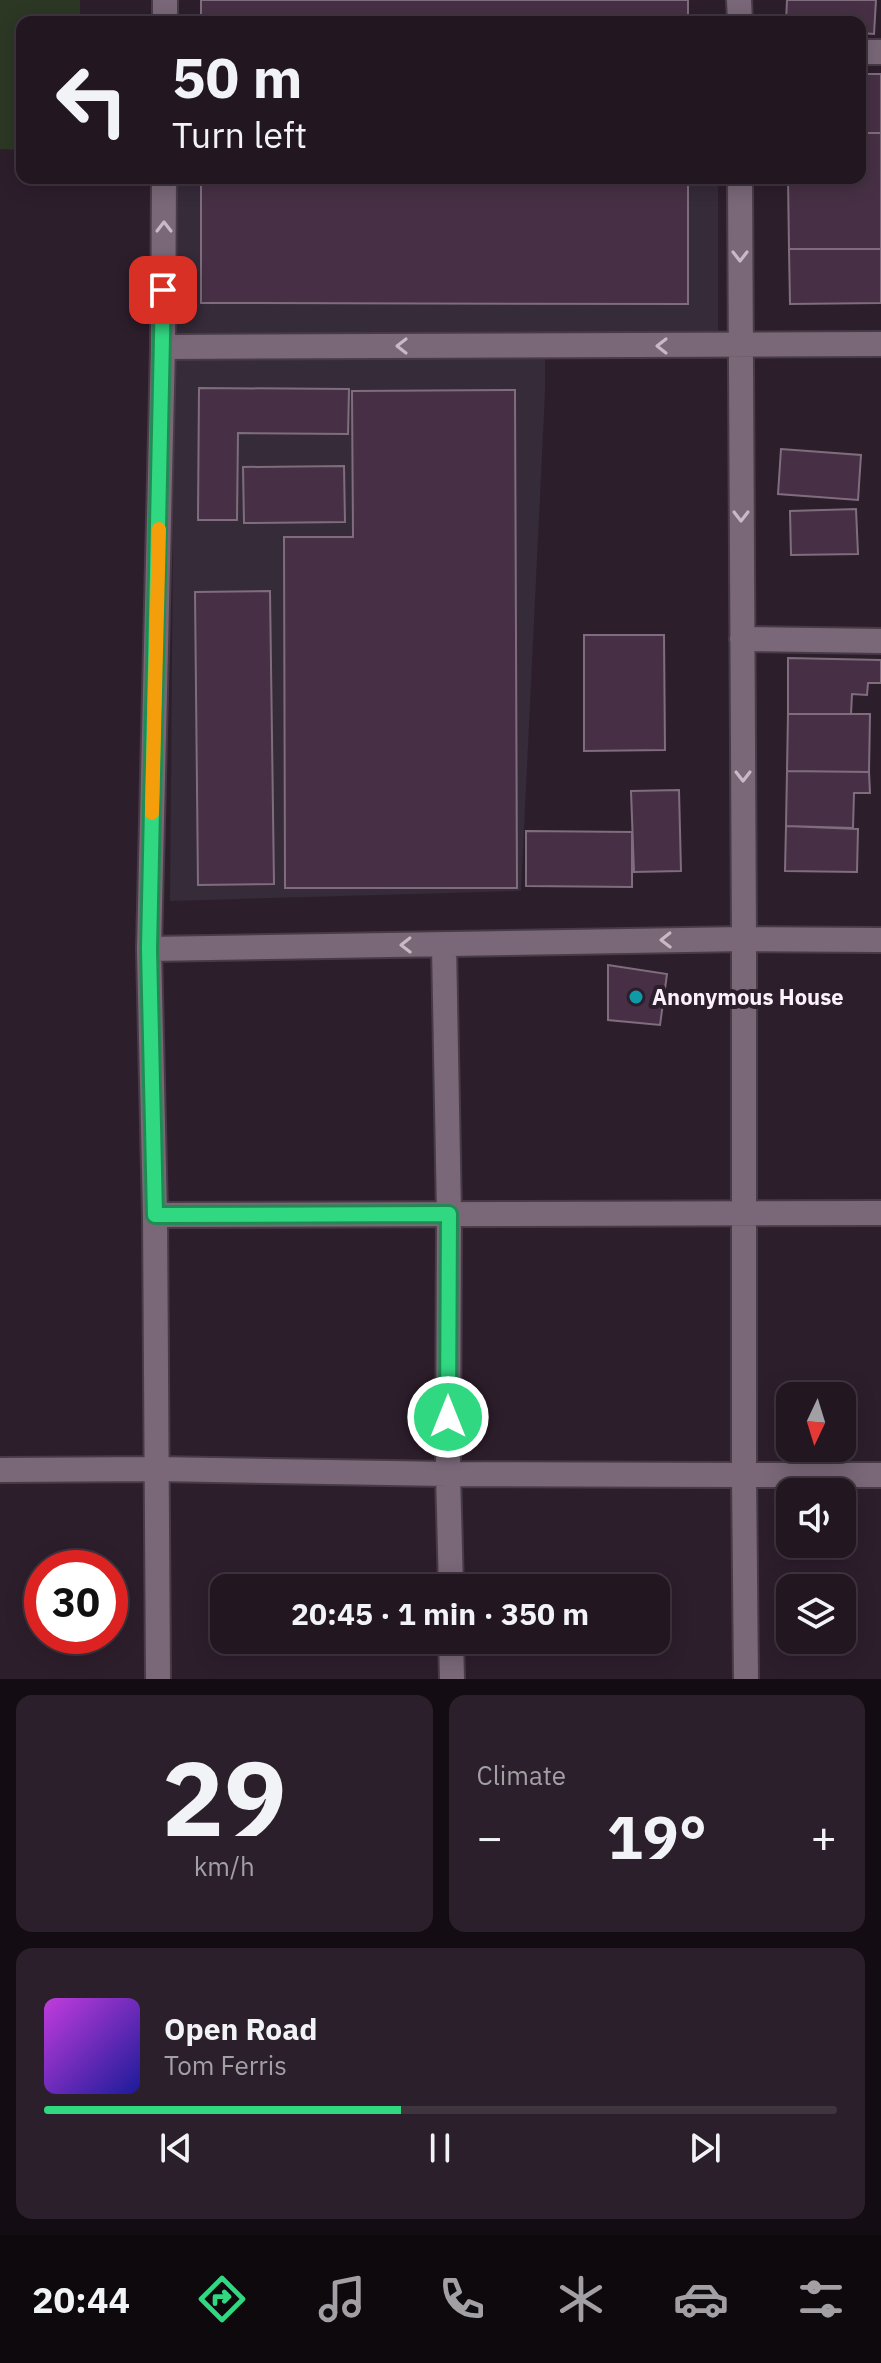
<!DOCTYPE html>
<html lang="en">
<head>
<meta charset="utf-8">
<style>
	:root { --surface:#221621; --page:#2a1f2a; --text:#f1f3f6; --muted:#a29fa5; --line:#3f353f; --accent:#31d882 }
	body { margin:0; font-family:"IBM Plex Sans",sans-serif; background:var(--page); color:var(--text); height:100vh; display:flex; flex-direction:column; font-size:30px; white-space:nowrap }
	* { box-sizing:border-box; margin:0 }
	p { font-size:26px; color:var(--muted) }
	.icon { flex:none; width:44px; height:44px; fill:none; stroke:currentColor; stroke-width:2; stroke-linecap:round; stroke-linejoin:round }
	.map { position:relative; height:1679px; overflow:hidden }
	.side { display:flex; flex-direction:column; gap:16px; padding:16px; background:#130c12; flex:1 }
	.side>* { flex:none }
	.top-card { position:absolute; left:16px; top:16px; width:850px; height:168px; border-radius:16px; box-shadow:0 4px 20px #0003,0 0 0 2px var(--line); background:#221621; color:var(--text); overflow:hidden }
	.needle { width:52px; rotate:184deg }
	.tools { position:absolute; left:776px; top:1382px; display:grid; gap:16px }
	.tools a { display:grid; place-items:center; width:80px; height:80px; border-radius:16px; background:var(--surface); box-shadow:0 4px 20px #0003,0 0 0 2px var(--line); font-size:40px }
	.speed { position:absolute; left:24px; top:1550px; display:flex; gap:16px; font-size:40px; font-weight:700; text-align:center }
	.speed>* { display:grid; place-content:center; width:104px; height:104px; border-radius:50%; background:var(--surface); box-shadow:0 4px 20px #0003,0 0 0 2px var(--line); line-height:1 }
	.speed .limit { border:12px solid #d22; background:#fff; color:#111 }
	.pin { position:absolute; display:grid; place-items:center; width:68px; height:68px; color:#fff; margin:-34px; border-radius:16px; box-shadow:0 4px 12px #0006 }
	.me { position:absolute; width:88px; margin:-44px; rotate:0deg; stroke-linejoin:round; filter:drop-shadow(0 0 6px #0008) }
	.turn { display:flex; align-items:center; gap:28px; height:168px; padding:0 24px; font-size:36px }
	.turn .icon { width:104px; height:104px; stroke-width:2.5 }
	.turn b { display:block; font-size:56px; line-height:68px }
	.big { font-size:60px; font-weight:700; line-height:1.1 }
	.side .card { flex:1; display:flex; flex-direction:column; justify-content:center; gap:12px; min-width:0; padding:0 28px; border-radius:16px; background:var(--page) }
	.side .dial { align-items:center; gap:0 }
	.dial b { font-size:104px; line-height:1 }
	.song { display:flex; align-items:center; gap:24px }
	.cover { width:96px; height:96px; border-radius:12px; background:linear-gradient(135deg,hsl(290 70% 55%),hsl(240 70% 35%)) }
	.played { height:8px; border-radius:4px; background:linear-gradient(90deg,var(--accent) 45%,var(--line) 45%) }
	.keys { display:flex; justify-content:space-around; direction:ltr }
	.heat { display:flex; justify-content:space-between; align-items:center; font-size:44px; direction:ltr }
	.side .tiles { flex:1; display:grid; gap:16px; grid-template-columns:1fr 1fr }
	.card:last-child { grid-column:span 2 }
	.trip { position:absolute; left:210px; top:1574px; width:460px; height:80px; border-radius:16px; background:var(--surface); box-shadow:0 4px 20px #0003,0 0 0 2px var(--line); font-weight:700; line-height:80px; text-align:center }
	.menu { display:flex; height:128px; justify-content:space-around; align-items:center; background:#0e090d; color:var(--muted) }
	.menu .icon { width:56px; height:56px }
	.menu .current { color:var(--accent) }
	.menu b { font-size:36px; color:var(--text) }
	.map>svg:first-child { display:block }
	.commercial { fill:#362b39 }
	.green { fill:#2c3824 }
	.building { fill:#473045; stroke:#7f6d7d; stroke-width:2 }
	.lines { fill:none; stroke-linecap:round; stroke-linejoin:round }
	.minor-casing { stroke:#483b47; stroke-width:28 }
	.minor { stroke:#7a6878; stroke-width:24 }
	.oneway { stroke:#c7bac6 }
	.route-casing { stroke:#208c54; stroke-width:20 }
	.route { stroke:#31d882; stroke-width:14 }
	.slow { stroke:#f59e0b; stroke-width:14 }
	.culture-dot { fill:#0f9aa8; stroke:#2d1e2c; stroke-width:3 }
	.labels { text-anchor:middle; stroke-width:8; stroke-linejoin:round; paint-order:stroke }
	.poi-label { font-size:22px; font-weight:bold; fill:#fbf1fa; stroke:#2d1e2c; text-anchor:start }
</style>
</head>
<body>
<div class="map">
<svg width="881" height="1679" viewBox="0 0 881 1679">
	<rect width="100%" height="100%" fill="#2d1e2c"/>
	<path class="commercial" d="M176 178H718V333L545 338V392L521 891 170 901Z"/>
	<path class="green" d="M0 0H80V22H22V150L0 149Z"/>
	<path class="building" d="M201 0H688V22H201Z
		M787 0H876L874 34 860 33V22H786Z
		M860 74H881V133H860Z
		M860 133H881V249H789L788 178H860Z
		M201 178H688V304L201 303Z
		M789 249H881V303L790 304Z
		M199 388 349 389 348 434 238 433 237 520H198Z
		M515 390 517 888H285L284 537H353L352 391Z
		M781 449 861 455 858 500 778 494Z
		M344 466 345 522 244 523 243 467Z
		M856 509 858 554 791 555 790 511Z
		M270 591 274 884 198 885 195 592Z
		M584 635H664L665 750 584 751Z
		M788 658 881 660V683H868L867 695 852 694 851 714H788Z
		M788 714H870L869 772 787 771Z
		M787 771 869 772 870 793H854L853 828 786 826Z
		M679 790 681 871 634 872 631 791Z
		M786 826 858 829 857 872 785 871Z
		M526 831 632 832V887L526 886Z
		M608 965 667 974 660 1025 608 1020Z"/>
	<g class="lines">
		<defs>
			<path id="minor" d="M739 0 740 22
				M165 22V0
				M860 52H881
				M163 347 881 344
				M742 639 881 641
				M444 945 449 1214 448 1474 451 1588
				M149 949 744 939 881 940
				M155 1215 881 1213
				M0 1470 157 1469 448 1474 744 1475V939L740 178
				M451 1640 452 1679
				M158 1679 155 1215 149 949 163 347 164 178
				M746 1679 744 1475H881"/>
		</defs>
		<use href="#minor" class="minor-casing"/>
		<use href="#minor" class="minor"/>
	</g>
	<defs><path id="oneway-chevron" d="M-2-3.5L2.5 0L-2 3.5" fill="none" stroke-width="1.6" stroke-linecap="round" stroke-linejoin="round" transform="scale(2)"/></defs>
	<g class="oneway">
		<use href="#oneway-chevron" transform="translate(164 227) rotate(-90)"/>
		<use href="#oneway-chevron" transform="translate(740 256) rotate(90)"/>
		<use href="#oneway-chevron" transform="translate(402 346) rotate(180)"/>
		<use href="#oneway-chevron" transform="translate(662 346) rotate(180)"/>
		<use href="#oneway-chevron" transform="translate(741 516) rotate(90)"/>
		<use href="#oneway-chevron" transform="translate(743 776) rotate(90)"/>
		<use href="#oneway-chevron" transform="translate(666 940) rotate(179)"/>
		<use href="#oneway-chevron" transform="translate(406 945) rotate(179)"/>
	</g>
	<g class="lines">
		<defs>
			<path id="route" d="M163 290 149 949 155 1215 449 1214 448 1417"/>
		</defs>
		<use href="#route" class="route-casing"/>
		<use href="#route" class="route"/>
		<path class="slow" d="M152 813 159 529"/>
	</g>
	<circle class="culture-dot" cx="636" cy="997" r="8"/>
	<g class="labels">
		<g class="poi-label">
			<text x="652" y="1005">Anonymous House</text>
		</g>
	</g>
</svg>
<div class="tools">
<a><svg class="needle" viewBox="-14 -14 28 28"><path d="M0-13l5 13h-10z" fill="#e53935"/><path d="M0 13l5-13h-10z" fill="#a29fa5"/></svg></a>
<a><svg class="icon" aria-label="sound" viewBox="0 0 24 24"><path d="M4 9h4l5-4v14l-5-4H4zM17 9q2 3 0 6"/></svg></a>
<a><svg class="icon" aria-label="layers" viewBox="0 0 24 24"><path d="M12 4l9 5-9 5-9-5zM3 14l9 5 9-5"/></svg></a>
</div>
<div class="speed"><div class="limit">30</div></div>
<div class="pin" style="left:163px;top:290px;background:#d93025"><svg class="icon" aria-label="arrive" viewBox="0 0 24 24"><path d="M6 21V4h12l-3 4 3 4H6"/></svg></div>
<svg class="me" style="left:448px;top:1417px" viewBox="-20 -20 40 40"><circle r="17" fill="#31d882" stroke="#fff" stroke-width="3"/><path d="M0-11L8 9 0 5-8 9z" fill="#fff"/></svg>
<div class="trip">20:45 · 1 min · 350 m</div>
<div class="top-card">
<div class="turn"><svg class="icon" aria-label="left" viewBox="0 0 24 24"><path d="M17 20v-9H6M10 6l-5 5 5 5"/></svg><div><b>50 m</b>Turn left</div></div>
</div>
</div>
<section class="side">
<div class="tiles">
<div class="card dial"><b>29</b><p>km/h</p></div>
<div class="card"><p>Climate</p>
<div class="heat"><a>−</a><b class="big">19°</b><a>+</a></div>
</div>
<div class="card">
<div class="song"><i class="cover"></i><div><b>Open Road</b><p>Tom Ferris</p></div></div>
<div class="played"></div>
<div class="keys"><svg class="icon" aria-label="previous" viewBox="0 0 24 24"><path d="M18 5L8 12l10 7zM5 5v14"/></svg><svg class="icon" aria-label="pause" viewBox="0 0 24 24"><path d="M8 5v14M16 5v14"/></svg><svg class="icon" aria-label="next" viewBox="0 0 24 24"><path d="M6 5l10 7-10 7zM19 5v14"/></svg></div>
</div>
</div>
</section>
<nav class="menu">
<b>20:44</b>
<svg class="icon current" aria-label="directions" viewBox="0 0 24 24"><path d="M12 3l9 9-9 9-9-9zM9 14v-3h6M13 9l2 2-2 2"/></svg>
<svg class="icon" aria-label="music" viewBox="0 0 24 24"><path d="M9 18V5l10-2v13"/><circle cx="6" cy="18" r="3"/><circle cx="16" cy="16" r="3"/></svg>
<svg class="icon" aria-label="phone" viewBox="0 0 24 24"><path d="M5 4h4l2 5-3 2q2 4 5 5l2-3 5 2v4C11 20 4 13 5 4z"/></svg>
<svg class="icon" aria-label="climate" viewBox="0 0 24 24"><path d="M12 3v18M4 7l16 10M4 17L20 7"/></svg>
<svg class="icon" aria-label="car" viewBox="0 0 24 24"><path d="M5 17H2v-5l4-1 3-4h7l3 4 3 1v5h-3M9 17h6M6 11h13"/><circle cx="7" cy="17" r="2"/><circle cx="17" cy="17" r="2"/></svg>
<svg class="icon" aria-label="filters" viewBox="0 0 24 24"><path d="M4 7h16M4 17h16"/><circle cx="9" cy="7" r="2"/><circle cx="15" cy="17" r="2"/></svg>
</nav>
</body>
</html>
